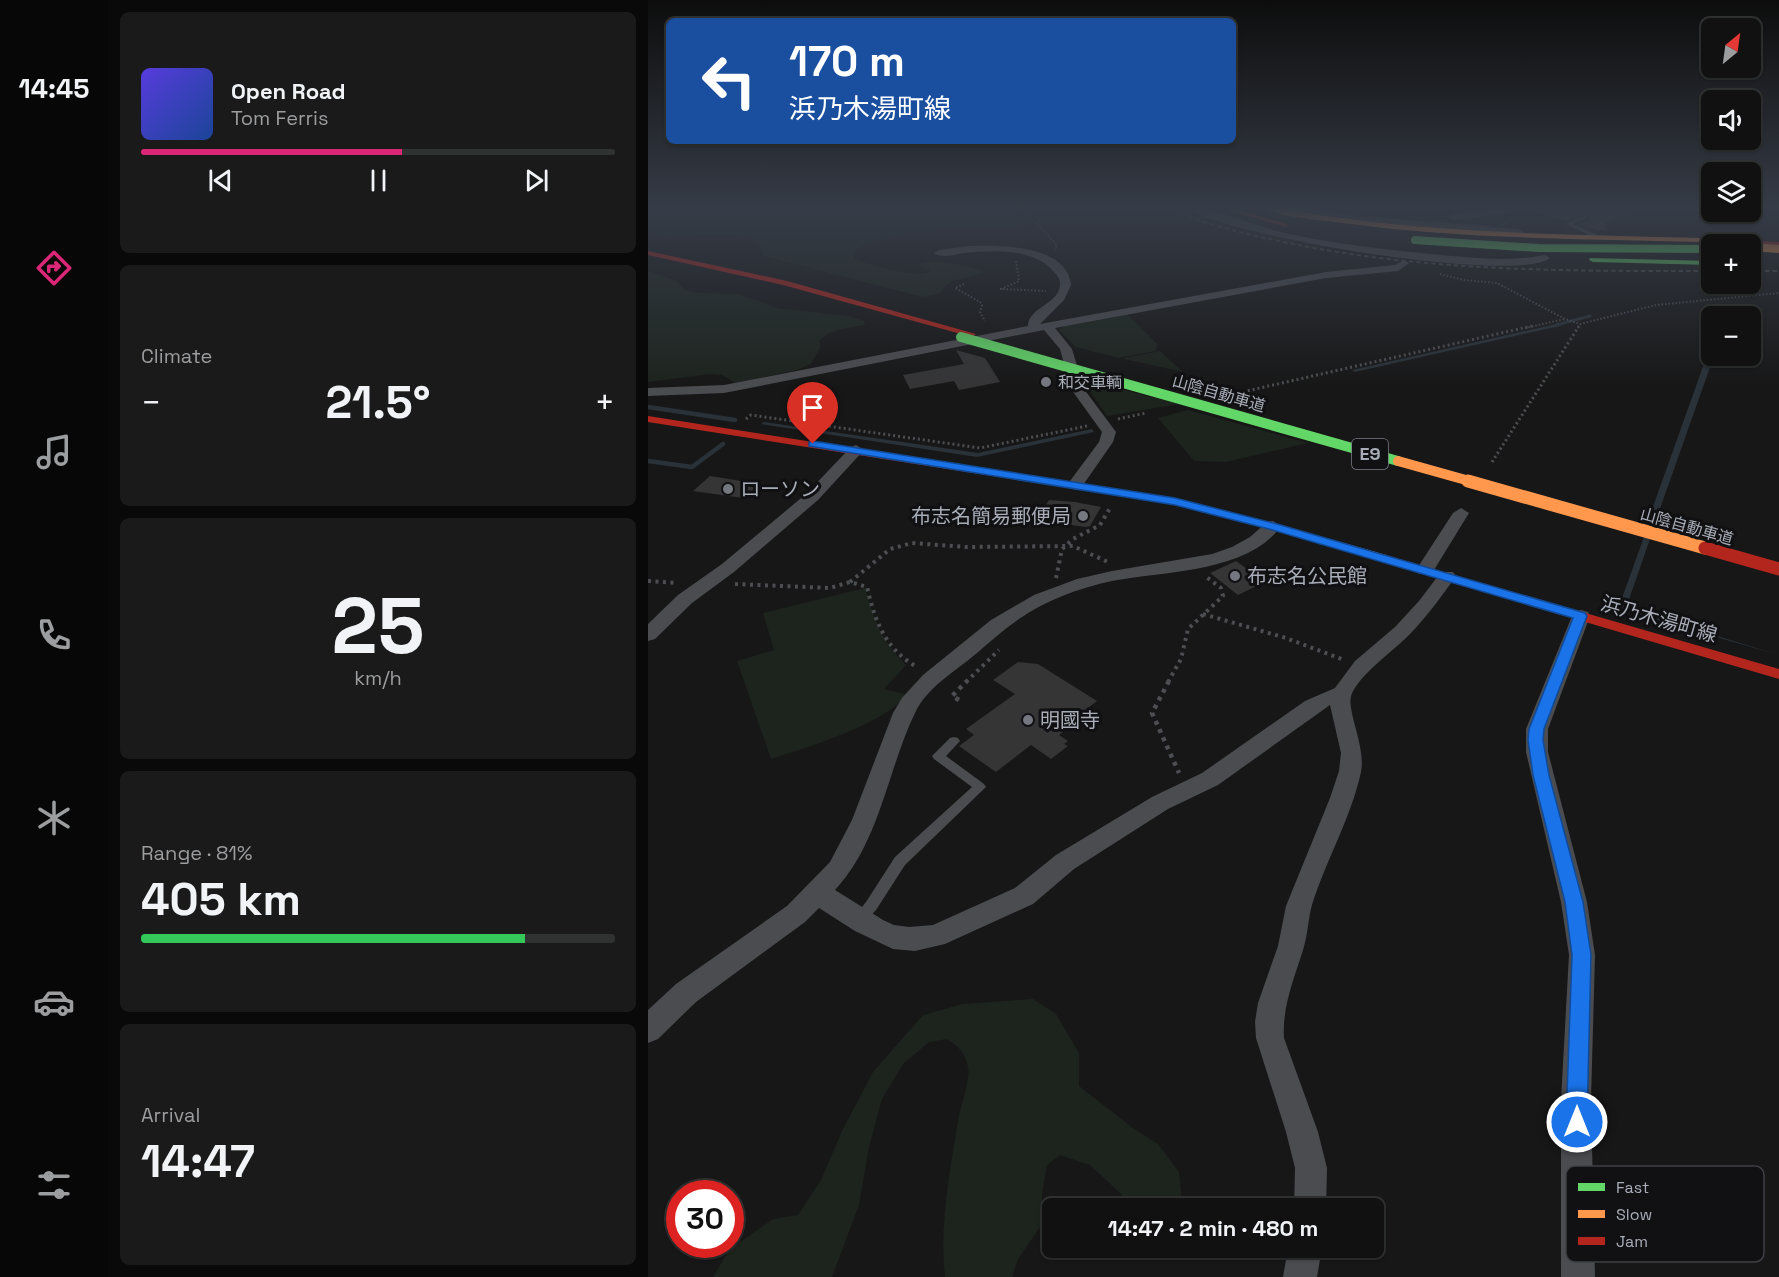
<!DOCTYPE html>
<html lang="en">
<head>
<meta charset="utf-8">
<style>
	:root { --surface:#111; --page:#1a1a1a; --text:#f1f3f6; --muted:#9c9d9f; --line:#303131; --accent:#db2777 }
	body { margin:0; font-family:"Space Grotesk","Noto Sans JP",sans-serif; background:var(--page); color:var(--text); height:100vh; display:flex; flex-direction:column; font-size:22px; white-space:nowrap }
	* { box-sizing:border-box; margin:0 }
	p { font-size:20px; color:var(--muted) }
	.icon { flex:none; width:33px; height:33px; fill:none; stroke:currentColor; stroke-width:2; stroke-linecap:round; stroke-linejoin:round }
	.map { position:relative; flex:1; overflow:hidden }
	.details { display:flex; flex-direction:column; gap:12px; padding:12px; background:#090909; width:540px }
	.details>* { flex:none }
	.top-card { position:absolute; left:18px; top:18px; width:570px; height:126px; border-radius:9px; box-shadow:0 2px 4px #0004,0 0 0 2px var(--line); background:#1a4fa0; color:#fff; overflow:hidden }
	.needle { width:39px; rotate:29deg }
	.controls { position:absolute; left:1053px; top:18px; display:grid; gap:12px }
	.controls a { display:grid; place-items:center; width:60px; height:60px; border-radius:9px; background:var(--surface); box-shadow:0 2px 4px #0004,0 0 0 2px var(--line); font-size:30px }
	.speed { position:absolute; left:18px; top:1180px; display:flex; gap:12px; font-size:30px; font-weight:700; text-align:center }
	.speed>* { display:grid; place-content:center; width:78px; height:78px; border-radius:50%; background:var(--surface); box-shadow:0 2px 4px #0004,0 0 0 2px var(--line); line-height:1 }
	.speed .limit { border:9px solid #d22; background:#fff; color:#111 }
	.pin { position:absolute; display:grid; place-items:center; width:51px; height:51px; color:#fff; margin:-62px -26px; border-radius:50% 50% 50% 0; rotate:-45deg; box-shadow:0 0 6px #0007 }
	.pin .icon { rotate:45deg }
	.me { position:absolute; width:66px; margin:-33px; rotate:0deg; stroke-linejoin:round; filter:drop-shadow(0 0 4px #0008) }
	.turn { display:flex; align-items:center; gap:21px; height:126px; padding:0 24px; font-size:27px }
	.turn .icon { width:78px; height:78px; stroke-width:2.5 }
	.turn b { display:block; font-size:42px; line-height:51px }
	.big { font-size:45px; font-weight:600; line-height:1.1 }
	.details .card { flex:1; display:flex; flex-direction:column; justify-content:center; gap:9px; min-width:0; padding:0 21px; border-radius:9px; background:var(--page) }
	.details .dial { align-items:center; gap:0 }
	.dial b { font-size:78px; line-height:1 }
	.song { display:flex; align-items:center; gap:18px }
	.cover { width:72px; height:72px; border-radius:9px; background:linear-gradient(135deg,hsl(250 70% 55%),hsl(220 70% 35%)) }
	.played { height:6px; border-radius:3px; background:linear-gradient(90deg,var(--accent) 55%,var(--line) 55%) }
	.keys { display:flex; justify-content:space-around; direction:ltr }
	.heat { display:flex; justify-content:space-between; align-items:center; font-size:33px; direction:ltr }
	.charge { height:9px; border-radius:4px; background:linear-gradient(90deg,#34c759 81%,var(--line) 0) }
	.trip { position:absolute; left:394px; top:1198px; width:342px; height:60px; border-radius:9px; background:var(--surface); box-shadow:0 2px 4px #0004,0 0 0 2px var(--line); font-weight:600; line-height:60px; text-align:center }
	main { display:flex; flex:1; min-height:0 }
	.menu { display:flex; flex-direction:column; width:108px; justify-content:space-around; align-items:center; background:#070707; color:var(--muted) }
	.menu .icon { width:42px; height:42px }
	.menu .active { color:var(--accent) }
	.menu b { font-size:27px; color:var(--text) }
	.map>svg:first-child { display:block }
	.green { fill:#1d241e }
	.water { fill:#2a3239 }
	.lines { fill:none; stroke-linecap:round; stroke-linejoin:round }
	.stream-far1 { stroke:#2a3239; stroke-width:3 }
	.stream { stroke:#2a3239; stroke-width:4.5 }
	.building { fill:#353536 }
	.path-far3 { stroke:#4d4e52; stroke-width:2; stroke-dasharray:1.5 2; stroke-linecap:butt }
	.path-far2 { stroke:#4d4e52; stroke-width:3; stroke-dasharray:2 3; stroke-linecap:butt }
	.path-far1 { stroke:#4d4e52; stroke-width:4; stroke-dasharray:3 4.5; stroke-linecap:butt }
	.path { stroke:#4d4e52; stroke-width:4.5; stroke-dasharray:4 5; stroke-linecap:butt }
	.lane { fill:#4b4c50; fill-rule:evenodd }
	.street { fill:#4b4c50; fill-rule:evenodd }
	.fast { fill:#63d668; fill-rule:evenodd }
	.slow { fill:#ff974d; fill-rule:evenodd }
	.jam { fill:#b3261e; fill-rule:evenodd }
	.rail { stroke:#4b4c4f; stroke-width:2; stroke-dasharray:4.5 3; stroke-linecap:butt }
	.fast-bridge-far1 { stroke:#63d668; stroke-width:8 }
	.fast-bridge { stroke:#63d668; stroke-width:10 }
	.slow-bridge-far2 { stroke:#ff974d; stroke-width:8 }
	.slow-bridge-far1 { stroke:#ff974d; stroke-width:10 }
	.slow-bridge { stroke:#ff974d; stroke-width:13 }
	.jam-bridge { stroke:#b3261e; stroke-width:13 }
	.route { fill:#1a73e8; stroke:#114b97; stroke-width:1.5 }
	.poi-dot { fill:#757880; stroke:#111113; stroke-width:2 }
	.labels { text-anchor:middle; stroke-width:6; stroke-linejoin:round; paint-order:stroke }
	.far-poi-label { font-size:16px; fill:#a8adb8; stroke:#111113; text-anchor:start }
	.far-street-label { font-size:16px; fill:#a8adb8; stroke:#111113 }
	.shield { fill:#111113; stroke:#7b7e86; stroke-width:1.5 }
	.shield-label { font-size:18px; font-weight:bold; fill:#a8adb8 }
	.poi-label { font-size:20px; fill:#a8adb8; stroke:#111113; text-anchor:start }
	.street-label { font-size:20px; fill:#a8adb8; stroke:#111113 }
	.key { fill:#111113; stroke:#3e4045; stroke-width:1.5 }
	.key-label { font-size:16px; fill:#a8adb8 }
</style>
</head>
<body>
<main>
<nav class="menu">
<b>14:45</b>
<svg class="icon active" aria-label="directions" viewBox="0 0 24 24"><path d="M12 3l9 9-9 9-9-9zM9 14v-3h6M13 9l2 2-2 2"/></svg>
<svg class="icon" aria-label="music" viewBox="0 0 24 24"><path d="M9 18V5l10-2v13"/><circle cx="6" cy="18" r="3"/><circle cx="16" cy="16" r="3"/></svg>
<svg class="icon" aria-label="phone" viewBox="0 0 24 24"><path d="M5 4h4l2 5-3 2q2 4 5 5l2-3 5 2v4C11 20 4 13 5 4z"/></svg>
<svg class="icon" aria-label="climate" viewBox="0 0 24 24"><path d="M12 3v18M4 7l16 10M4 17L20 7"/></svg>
<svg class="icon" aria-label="car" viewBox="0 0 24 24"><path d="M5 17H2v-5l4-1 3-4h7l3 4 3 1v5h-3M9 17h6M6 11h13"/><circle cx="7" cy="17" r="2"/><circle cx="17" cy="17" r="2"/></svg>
<svg class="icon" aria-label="filters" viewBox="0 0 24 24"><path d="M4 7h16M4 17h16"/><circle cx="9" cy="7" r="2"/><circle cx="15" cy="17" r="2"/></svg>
</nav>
<section class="details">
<div class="card">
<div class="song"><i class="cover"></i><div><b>Open Road</b><p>Tom Ferris</p></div></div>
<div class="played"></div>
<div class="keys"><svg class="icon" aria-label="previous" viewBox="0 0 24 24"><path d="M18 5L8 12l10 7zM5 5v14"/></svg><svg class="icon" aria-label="pause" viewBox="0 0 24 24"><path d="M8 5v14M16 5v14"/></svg><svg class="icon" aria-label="next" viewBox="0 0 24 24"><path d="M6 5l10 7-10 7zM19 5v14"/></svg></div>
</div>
<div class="card"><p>Climate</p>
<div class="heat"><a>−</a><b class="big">21.5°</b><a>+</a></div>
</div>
<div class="card dial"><b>25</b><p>km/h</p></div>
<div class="card"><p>Range · 81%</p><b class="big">405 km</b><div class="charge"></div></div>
<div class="card"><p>Arrival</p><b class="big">14:47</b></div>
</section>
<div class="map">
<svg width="1131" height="1277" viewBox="0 0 1131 1277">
	<rect width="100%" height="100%" fill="#171717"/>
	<path class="green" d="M0 208H381L386 216 372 226C316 232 259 222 208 250L206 258C218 265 271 279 283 271L270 265C284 257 320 266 334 271L335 273 305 281 297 286 293 293 275 297 116 256 112 246 101 237 86 234 19 235 0 232Z
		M0 271 29 281 37 290 51 293 90 294 129 308 200 316 216 321 217 325C201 328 183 328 171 341L173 346 163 364 146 371 87 383 74 375 61 374 0 382Z
		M480 315 509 344 508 351 470 358 428 347 411 330 417 326Z
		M512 351 535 372 476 359V358Z
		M433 379 531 404 459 416Z
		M540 410 660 443 578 462 546 461 510 418Z
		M217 588C227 622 233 640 258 665L236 689 260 695C231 726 163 746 123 759L89 661 126 650 115 613Z
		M385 999 408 1014 431 1053V1086L485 1128 510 1144 531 1172 535 1209H485L470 1191 442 1165 412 1155 399 1165 394 1194V1224L370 1259 364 1277H297C291 1226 302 1172 310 1121 312 1107 323 1079 320 1067 317 1052 311 1047 299 1039L281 1042 255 1064 234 1099 221 1147 211 1205 184 1277H65L81 1250 125 1219 150 1215 173 1180 194 1131 225 1072 275 1015 315 1004Z"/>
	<path class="water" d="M913 323 916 325 707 372 704 370Z
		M1063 344 1064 356H1066L1008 520 1001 518Z
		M116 422 330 453 444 429 446 432 329 457 113 424Z
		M996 537 1002 539 978 608 1131 655 970 609Z"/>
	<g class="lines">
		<path class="stream-far1" d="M810 224 850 228 876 210
			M908 325 942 316"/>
		<path class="stream" d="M0 407 87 420
			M0 461 44 467 75 444"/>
	</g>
	<path class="building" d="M890 208H993V210L957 223 958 230H949L931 224 942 219 941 215 935 214 918 221 889 213Z
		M308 350 337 358 352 382 311 390 306 381 262 389 255 375 316 364Z
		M62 476 112 484 95 498 45 491Z
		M401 500 427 502 453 507 442 526 438 527 416 524 419 520 390 517Z
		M588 561 617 582 590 595 562 573Z
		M370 662 390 664 449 701 432 714 435 716 411 735 420 741 416 744 420 746 403 759 383 745 348 772 311 746 326 735 318 729 367 694 345 680Z"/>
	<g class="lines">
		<path class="path-far3" d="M393 208 396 212 389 224 409 245 407 250
			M888 211 910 218
			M368 261 371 281 353 289 398 291
			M792 274 816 280 849 283 917 319 932 324 1008 305 1131 293
			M316 284 307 288 332 302 334 305 332 312 337 321
			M877 328 917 319
			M930 328 932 325"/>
		<path class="path-far2" d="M590 393 884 326
			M98 419 103 415 332 448 439 426
			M470 419 498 413
			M844 462 931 326"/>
		<path class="path-far1" d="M408 578 414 549 425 539 452 525 462 508
			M0 581 29 583
			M202 582 242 549 264 543 318 547 425 546 460 562
			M87 584 182 588 202 582 219 587C227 621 237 649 269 667
			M555 614 638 638 696 660
			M318 682 351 650
			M520 682 533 659 540 629 575 596 573 588 557 576"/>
		<path class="path" d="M521 681 504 713 531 773
			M311 700 304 696 319 681"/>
		<path class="lane" d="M936 216 941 217 925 224 954 237V239H950L917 224Z
			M306 737 310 738 312 741 298 756 336 784 338 787 257 865 228 910 216 923 211 925 206 923 204 919 218 902 247 857 324 787 286 759 284 756 302 738Z"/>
		<path class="street" d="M539 208C568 208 607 226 637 233 688 244 740 250 792 255 827 258 862 262 897 255L902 258C869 285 577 236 539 208Z
			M644 208H665L703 215 870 229 875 232 870 235 703 221Z
			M853 208H882L877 211 805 220 800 217 805 214Z
			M321 246C350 245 419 244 423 285L416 300 392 324 678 272 747 265 756 260 761 263 750 271 678 278 407 328 424 349 436 389 468 432 465 442 433 488 427 490 419 485 451 442 454 432 423 389 412 349 396 330 76 393 0 396V388L76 385 380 326C380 307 413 304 412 283 412 278 408 274 405 271 386 248 344 250 317 253 308 254 293 259 286 253L291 250Z
			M208 445 216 450 170 500 86 572 44 603 7 639 0 641V624L30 595 74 564 158 494 203 447Z
			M813 508 821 513 786 570 783 574H771L768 570 805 513Z
			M625 521 633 526C600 573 515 571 464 581 432 588 398 600 371 619 356 629 343 641 329 653 308 671 279 687 267 713 239 771 232 842 187 890L235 920 246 925 261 927 285 925 367 888 408 855 504 797 554 773 657 701 687 688 707 661 747 627 771 601 793 572H805L808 576C794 596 780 615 763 633 748 649 710 675 703 696 699 712 718 747 713 772 703 818 678 860 664 905 660 919 660 935 655 950 646 979 634 1007 636 1038L670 1132 679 1168 678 1209H646L647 1168 638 1132 608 1038 607 1022 610 1003 630 946 638 906 682 798 691 771 693 753 682 705 570 785 520 809 426 869 385 904 297 944 267 951 245 949 207 931 171 908 157 922 48 1002 10 1039 0 1043V1010L28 984 139 906 182 862 204 820 245 713 254 698 275 675 343 620 386 595 429 579 464 571 564 554 584 547 602 537 619 522Z
			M933 610 940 612 942 616 900 729V752L939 902 947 955 943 1100 947 1277H913V1100L921 955 913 902 878 752V729L924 616 926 612Z
			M640 1248H674L669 1277H635Z"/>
		<path class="fast" d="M942 258 1064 261V265L945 262 941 260Z"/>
		<path class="slow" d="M615 208H629C770 234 912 234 1054 238L1058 240 1054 242C934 239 814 239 695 223 674 220 632 217 615 208Z
			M427 483 527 499 629 524 738 555 740 558 734 562 621 529 527 505 423 488 421 486Z"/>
		<path class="jam" d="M573 208H584L641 225 638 227Z
			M1054 238 1131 242V246L1052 241V239Z
			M0 251 139 281 328 334 324 337 135 285 0 255Z
			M0 416 427 483 433 486 427 489 0 422Z
			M734 554 1131 669V679L730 561 728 558Z"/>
		<path class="rail" d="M520 208C563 227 609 237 656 246 790 272 927 271 1064 271
			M1102 271H1131"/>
		<path class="fast-bridge-far1" d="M767 240 891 248 1064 249"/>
		<path class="fast-bridge" d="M313 337 750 461"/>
		<path class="slow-bridge-far2" d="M1102 247 1131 249"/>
		<path class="slow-bridge-far1" d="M750 461 825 482"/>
		<path class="slow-bridge" d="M820 481 1057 548"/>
		<path class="jam-bridge" d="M1057 548 1131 569"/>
	</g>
	<linearGradient id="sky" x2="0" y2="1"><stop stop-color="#0d0d0d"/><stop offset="0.54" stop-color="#363c47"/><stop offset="1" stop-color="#363c47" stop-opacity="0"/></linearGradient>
	<rect width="1131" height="387" fill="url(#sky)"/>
	<path class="route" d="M165 441 527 498 629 524 937 613 939 616 896 729 895 740 901 775 935 902 943 955 939 1122 936 1129 929 1133 921 1129 918 1122 924 955 917 902 885 775 880 740 881 729 925 618 621 529 527 505 161 446V442Z"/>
	<g class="poi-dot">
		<circle cx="398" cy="382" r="6"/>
		<circle cx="80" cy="489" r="6"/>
		<circle cx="435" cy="516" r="6"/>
		<circle cx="587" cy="576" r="6"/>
		<circle cx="380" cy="720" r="6"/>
	</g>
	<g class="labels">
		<g class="far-poi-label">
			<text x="410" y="388">和交車輌</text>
		</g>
		<g class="far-street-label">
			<text transform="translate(571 393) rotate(16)" y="6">山陰自動車道</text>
			<text transform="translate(1039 526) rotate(16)" y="6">山陰自動車道</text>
		</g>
		<rect class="shield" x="704" y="439" width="36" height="30" rx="4.5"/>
		<g class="shield-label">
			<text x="722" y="460">E9</text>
		</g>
		<g class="poi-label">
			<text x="92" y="496">ローソン</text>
			<text x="423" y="523" text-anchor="end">布志名簡易郵便局</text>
			<text x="599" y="583">布志名公民館</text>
			<text x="392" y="727">明國寺</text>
		</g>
		<g class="street-label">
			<text transform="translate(1011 619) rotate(16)" y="7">浜乃木湯町線</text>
		</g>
	</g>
	<rect x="918" y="1166" width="198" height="96" rx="9" class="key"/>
	<rect x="930" y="1183" width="27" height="8" fill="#63d668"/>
	<rect x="930" y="1210" width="27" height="8" fill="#ff974d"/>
	<rect x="930" y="1237" width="27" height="8" fill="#b3261e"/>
	<g class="key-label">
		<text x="968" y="1193">Fast</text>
		<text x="968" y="1220">Slow</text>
		<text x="968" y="1247">Jam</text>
	</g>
</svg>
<div class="controls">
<a><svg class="needle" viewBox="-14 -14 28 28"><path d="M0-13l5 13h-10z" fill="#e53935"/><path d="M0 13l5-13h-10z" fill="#9c9d9f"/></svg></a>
<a><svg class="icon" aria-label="sound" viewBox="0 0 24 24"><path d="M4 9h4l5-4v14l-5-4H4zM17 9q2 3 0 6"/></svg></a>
<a><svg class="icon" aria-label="layers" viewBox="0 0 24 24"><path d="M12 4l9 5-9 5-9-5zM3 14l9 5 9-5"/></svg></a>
<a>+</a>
<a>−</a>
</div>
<div class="speed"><div class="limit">30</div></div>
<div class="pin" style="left:165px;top:444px;background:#d93025"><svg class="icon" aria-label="arrive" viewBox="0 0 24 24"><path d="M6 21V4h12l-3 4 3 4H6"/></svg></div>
<svg class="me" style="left:929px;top:1122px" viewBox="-20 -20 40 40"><circle r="17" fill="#1a73e8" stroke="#fff" stroke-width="3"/><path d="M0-11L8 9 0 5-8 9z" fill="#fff"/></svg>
<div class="trip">14:47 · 2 min · 480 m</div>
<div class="top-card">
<div class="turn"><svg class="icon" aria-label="left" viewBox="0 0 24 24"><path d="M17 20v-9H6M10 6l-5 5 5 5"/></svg><div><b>170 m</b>浜乃木湯町線</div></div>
</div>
</div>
</main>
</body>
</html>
